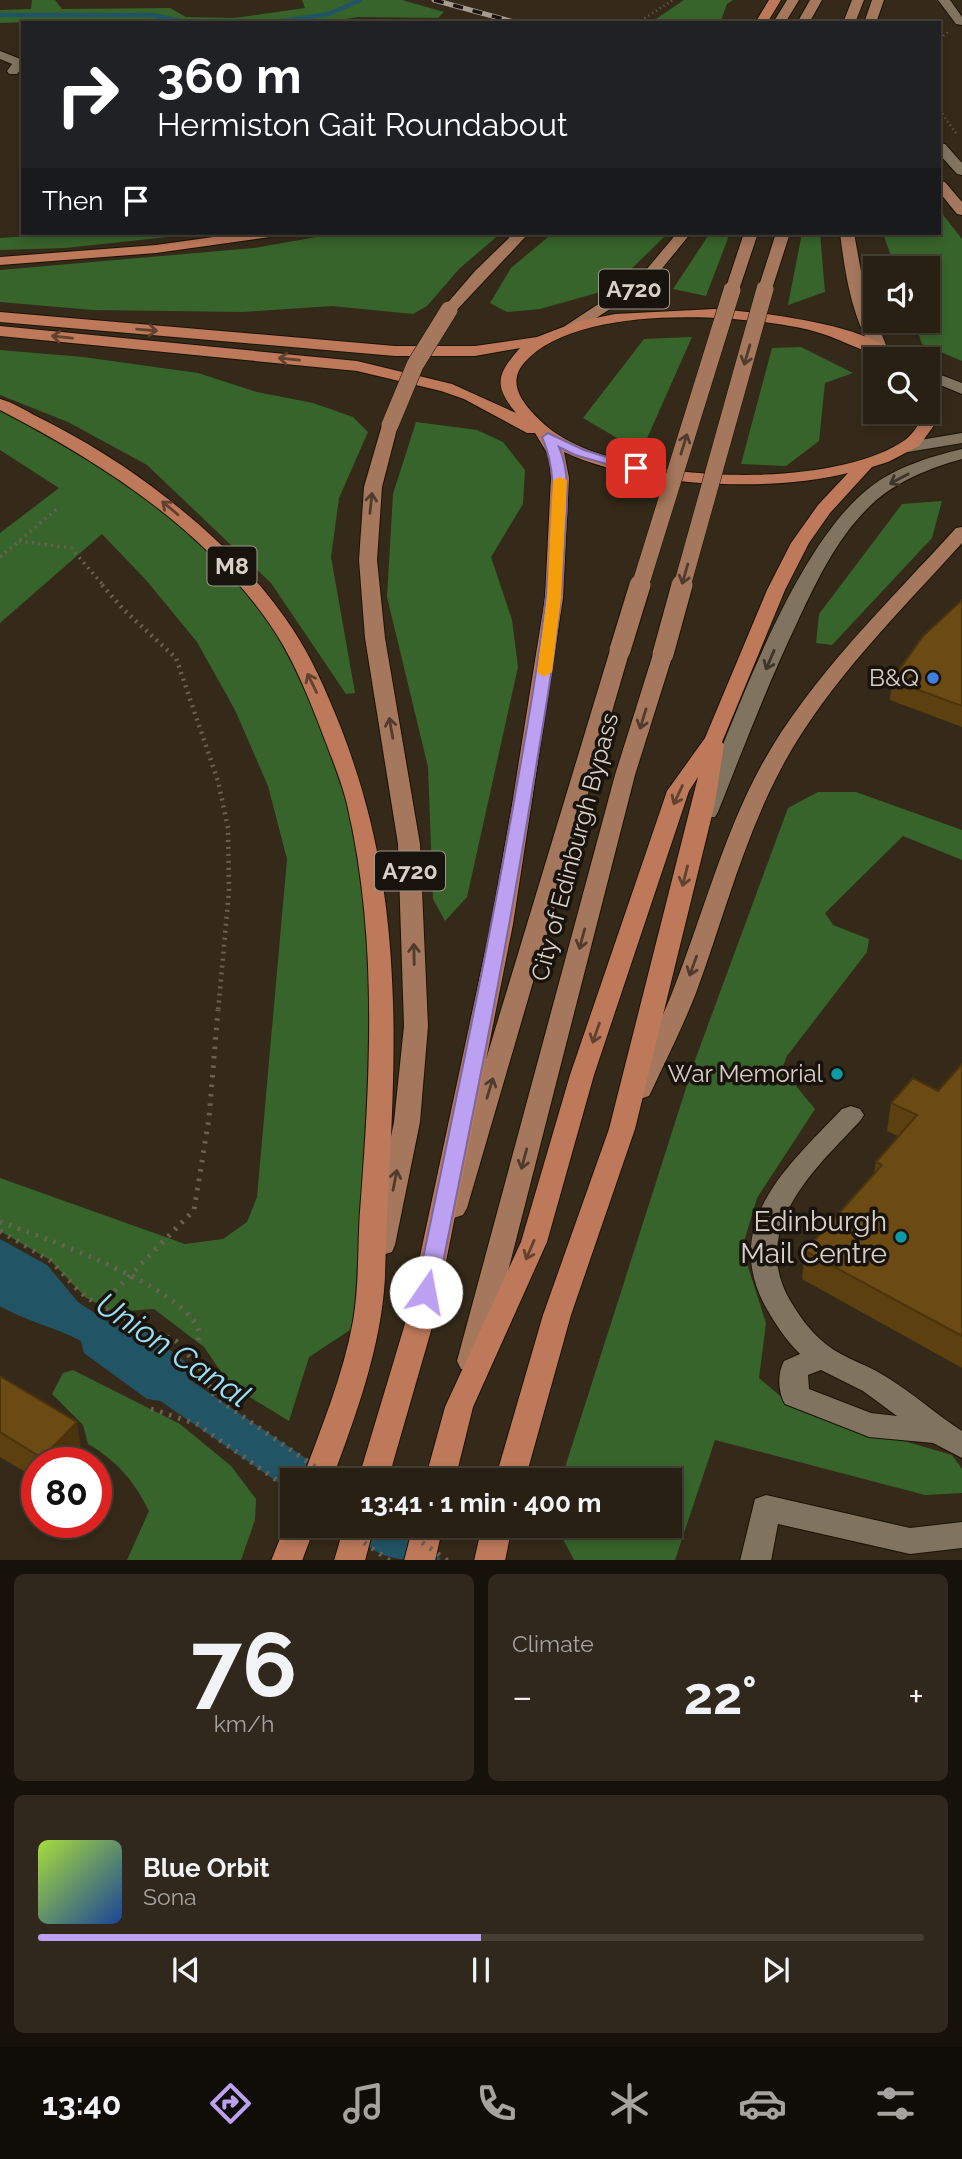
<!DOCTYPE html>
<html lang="en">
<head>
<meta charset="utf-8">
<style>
	:root { --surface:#282013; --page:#30281c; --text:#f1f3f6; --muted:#a5a3a0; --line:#443e33; --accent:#bca0f2 }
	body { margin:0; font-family:Raleway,sans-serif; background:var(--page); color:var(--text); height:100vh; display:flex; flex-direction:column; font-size:26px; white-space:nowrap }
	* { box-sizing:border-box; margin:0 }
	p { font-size:23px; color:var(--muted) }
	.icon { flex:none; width:38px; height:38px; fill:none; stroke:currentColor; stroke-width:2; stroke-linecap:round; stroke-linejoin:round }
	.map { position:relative; height:1560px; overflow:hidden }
	.panel { display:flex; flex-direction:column; gap:14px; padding:14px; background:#16120a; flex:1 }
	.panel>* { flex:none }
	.guide { position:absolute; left:21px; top:21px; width:920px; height:214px; border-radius:0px; box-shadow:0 4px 10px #0003,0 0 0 2px var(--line); background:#202124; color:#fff; overflow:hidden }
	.buttons { position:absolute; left:863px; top:256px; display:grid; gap:14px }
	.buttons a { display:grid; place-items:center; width:77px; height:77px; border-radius:0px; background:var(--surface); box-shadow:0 4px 10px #0003,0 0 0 2px var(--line); font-size:35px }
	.speed { position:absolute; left:21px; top:1447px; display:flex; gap:14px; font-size:35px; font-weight:700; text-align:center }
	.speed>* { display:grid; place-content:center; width:91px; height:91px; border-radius:50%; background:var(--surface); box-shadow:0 4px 10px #0003,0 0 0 2px var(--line); line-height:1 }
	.speed .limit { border:10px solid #d22; background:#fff; color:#111 }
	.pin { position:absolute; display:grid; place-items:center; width:60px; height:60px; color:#fff; margin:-30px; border-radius:14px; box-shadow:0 4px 10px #0006 }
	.me { position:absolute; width:77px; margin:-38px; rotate:12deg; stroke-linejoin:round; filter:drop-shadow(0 0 5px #0008) }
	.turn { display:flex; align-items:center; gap:24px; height:147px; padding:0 21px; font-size:32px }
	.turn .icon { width:91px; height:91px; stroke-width:2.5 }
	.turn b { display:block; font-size:49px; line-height:60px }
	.then { display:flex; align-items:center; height:66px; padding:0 21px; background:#0003; gap:14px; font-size:26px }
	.big { font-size:52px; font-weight:700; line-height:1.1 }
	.panel .card { flex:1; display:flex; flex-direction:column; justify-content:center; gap:10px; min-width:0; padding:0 24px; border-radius:10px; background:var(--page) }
	.panel .dial { align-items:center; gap:0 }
	.dial b { font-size:91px; line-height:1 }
	.song { display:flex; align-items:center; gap:21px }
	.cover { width:84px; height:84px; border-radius:10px; background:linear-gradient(135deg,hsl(80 70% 55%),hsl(220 70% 35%)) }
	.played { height:7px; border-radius:4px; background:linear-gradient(90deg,var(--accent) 50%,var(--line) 50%) }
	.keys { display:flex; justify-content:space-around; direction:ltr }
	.heat { display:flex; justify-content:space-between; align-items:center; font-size:38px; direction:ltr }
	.panel .tiles { flex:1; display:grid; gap:14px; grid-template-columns:1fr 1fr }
	.card:last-child { grid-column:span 2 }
	.trip { position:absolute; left:280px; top:1468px; width:402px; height:70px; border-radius:0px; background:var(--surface); box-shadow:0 4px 10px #0003,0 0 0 2px var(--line); font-weight:700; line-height:70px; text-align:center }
	.menu { display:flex; height:112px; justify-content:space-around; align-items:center; background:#100d08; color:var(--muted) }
	.menu .icon { width:49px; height:49px }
	.menu .selected { color:var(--accent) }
	.menu b { font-size:32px; color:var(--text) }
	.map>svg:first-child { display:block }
	.forest { fill:#36642a }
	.water { fill:#215565 }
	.pier { fill:#352a19 }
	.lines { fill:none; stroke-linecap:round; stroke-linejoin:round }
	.stream { stroke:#215565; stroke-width:4.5 }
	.canal { fill:#215565; fill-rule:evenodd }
	.minor-casing { stroke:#1c1204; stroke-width:2 }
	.major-casing { stroke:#1c1204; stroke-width:2 }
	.highway-casing { stroke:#1c1204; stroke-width:2 }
	.path-far3 { stroke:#6b6152; stroke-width:2.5; stroke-dasharray:1 3.5; stroke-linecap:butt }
	.path-far2 { stroke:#6b6152; stroke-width:3.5; stroke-dasharray:2 4.5; stroke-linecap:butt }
	.path-far1 { stroke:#6b6152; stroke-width:4.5; stroke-dasharray:2 5; stroke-linecap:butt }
	.path { stroke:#6b6152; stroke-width:5; stroke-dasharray:2.5 7; stroke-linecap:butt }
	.minor { fill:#807360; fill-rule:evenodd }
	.major { fill:#a5775c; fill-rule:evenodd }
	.highway { fill:#bd795a; fill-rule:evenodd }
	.rail-casing { stroke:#a69d91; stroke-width:5 }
	.rail { stroke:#18130c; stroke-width:3.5; stroke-dasharray:10; stroke-linecap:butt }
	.major-bridge-far1-casing { stroke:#1c1204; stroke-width:18; stroke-linecap:butt }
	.major-bridge-casing { stroke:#1c1204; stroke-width:23; stroke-linecap:butt }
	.path-bridge { stroke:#6b6152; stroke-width:5; stroke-dasharray:2.5 7; stroke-linecap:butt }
	.major-bridge-far1 { stroke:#a5775c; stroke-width:17 }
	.major-bridge { stroke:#a5775c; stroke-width:21 }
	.wall { fill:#5c4010 }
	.shaded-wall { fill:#4b340d }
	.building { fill:#6b4a13; stroke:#4b340d; stroke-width:2 }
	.oneway { stroke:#62412f }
	.oneway2 { stroke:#503b2c }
	.oneway3 { stroke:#3c3529 }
	.route { fill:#bca0f2; stroke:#7a689d; stroke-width:2 }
	.slow { fill:#f59e0b }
	.shop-dot { fill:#3f7fe0; stroke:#18130c; stroke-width:2.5 }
	.culture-dot { fill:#0f9aa8; stroke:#18130c; stroke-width:2.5 }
	.labels { text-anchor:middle; stroke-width:7; stroke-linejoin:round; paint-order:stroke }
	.shield { fill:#18130c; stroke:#9e978e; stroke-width:2 }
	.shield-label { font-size:23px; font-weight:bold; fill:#d8d0c6 }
	.poi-label { font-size:24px; fill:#d8d0c6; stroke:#18130c; text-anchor:end }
	.street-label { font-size:24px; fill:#d8d0c6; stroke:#18130c }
	.near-poi-label { font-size:28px; fill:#d8d0c6; stroke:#18130c; text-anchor:end }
	.near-water-label { font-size:32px; font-style:italic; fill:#99e1f9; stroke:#18130c }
</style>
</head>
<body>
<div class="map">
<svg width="962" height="1561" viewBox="0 0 962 1561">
	<rect width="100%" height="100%" fill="#352a19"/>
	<path class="forest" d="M32 0H55L62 9 170 8 186 17 234 18 305 8 302 0H402L444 12 438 18 358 17 333 21 335 23 75 20 0 23V10L31 9Z
		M684 0H733L727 4 720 23H650Z
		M940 211 962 239V361L922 344 914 320H928V268H895L883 233H940Z
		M75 233H205L65 248 0 250V238Z
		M339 233H501L459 269 427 306 413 314 332 306 243 312 93 310 0 302V270L254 248Z
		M553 233H668L611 289 540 309 507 312 490 303 511 268Z
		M710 233H730L706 296 673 289Z
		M802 233H820L825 292 788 305Z
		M692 337 641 452 583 418 644 339Z
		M801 347 853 373 825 383 819 441 786 466 741 464 772 348Z
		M0 350 83 357 198 373 257 392 313 403 353 417 368 432 339 498 331 557 355 693 346 694 271 583 147 465 68 422 0 395Z
		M0 404 122 473 251 587 319 699 372 886 367 1319 309 1357 289 1421 230 1385 204 1347 154 1309 112 1312 85 1297 50 1260 0 1231V1178L185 1244 223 1239 247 1222 257 1197 287 859 268 786 235 710 197 642 146 580 102 534 0 623V533L59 488 0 450Z
		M416 422 477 430 503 442 525 470 523 504 491 557 512 620 518 667 467 897 445 921 433 899 428 767 387 597 393 494Z
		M942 501 932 538 832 645 816 643 819 614 902 504Z
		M818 792H856L962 830V860L903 836 825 913 833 925 869 939 867 952 787 1056 782 1069 815 1109 757 1198 742 1248 766 1323 759 1378 795 1409 952 1455 962 1469V1493L925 1495 715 1440 675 1560H574L556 1526H670V1480H561L694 1063 788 808Z
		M73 1370 180 1424 231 1466 256 1499 255 1520 241 1560H127L149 1511C135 1482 116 1460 88 1444L83 1425 52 1394 63 1373Z"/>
	<path class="water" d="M0 1239 47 1265 78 1302 111 1324 147 1332 188 1364 201 1407 147 1399 84 1353 81 1341C55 1327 25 1321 0 1306Z"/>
	<path class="pier" d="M194 1373 204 1410 158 1404 175 1390Z"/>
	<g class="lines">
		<path class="stream" d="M0 15H151L192 23
			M269 23 329 14 360 0"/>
		<path class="canal" d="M170 1372 184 1376 320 1468 326 1480H292V1492L156 1398 151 1387 156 1376Z
			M351 1526C387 1526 423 1521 441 1561 404 1561 370 1561 351 1526Z"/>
		<defs>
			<path id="minor" d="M938 0H950L962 17V25L956 24Z
				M0 51 23 60V67L17 74H9L7 71 12 64 0 59Z
				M940 143 945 144 962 163V175L957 174 940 155Z
				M928 370 962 383V394L928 380Z
				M962 433V443L908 452 900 447 908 442Z
				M962 449V459C930 468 897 481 872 504 837 537 816 582 796 625 767 686 743 749 718 812L715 817H699L696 812C734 721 792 549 869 488 896 467 929 457 962 449Z
				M851 1106 860 1109 864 1115 860 1121C816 1168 752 1225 787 1295 797 1313 810 1332 827 1345 845 1359 869 1365 888 1378 914 1394 937 1415 962 1431V1458L933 1443 869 1437 859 1433 785 1404C778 1392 777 1374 784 1361L800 1354C785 1339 773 1321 763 1302 723 1220 790 1164 842 1109ZM821 1370 863 1391 897 1416 871 1413 809 1389 808 1375Z
				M766 1495 910 1528 962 1522V1548L910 1554 778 1524 771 1561H740L755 1499Z"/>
			<path id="major" d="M787 0H799L785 23H773Z
				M810 0H822L809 23H797Z
				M852 0H864L855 23H843Z
				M872 0H884L876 23H864Z
				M940 181 945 182 962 202V215L957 214 940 193Z
				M514 233H529L454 313H444L441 310 444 307 475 271Z
				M677 233H691L651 282 575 332H565L562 329 565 326 641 276Z
				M744 233H758L739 290 732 294 725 290Z
				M776 233H790L772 289 765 293 758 289Z
				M840 233H854L865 293 888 350 886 353H874C852 318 845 274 840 233Z
				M390 420 398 425 382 487 377 560 385 638 420 844 428 1026 420 1122 395 1245 392 1252 382 1255 372 1252 369 1245 394 1122 404 1026 398 844 365 638 359 560 364 487 382 425Z
				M962 527V543C899 613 828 682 783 765 744 837 724 917 696 993 683 1026 667 1058 652 1090L649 1096 640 1099 631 1096 628 1090C642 1058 659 1026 672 993 702 918 722 838 761 766 810 677 888 603 956 528Z
				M620 644 630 650 467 1208 463 1215 454 1218 445 1215 441 1208 610 650Z
				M663 648 673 654 635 775 485 1361 481 1369 471 1372 461 1369 457 1361 615 775 653 654Z"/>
			<path id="highway" d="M769 0H781L767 23H755Z
				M242 233H277L270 237 156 253 0 265V257L156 245Z
				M714 309C761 312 870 324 903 359 872 359 844 339 813 331 742 313 575 303 524 363 504 386 528 409 545 425 613 485 831 492 905 440 912 435 917 426 922 420L921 411H928V385L936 390 938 420 919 446 888 462 872 467 830 513 809 543 785 590 722 742 724 745 715 803 635 1129 571 1315 525 1480H495L543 1315 609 1129 698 777 689 791 594 1075 547 1242 473 1407 455 1480H425L445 1407 521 1242 570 1075 667 791 705 738 767 590 791 543 818 505 848 473C767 493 639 487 564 452L569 478 563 598 513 924 435 1317 388 1480H358L407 1317 491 924 512 805 545 598 551 478 549 456 535 433H527L464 399 441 391 357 371 0 336V326L357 361 452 384 516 413C493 385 497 374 520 348L475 356H395L0 322V312L395 346H475L537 337 576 322 615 314Z
				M0 399C13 402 26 411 38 417 84 440 128 467 168 499 215 536 259 578 292 628 312 658 326 691 339 723 376 817 390 902 393 1002 396 1094 387 1186 385 1278 381 1348 356 1415 332 1480H302C321 1428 343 1376 353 1321 360 1281 357 1239 361 1198 371 1066 377 933 347 804 340 776 328 749 318 722 305 688 290 653 269 623 202 527 102 463 0 410Z
				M292 1516V1526H315L302 1561H271L285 1526Z
				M344 1526H374L365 1561H334Z
				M413 1526H443L435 1561H404Z
				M482 1526H512L505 1561H474Z"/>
		</defs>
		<use href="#minor" class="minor-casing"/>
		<use href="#major" class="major-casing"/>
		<use href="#highway" class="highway-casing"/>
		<path class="path-far3" d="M637 23 673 0
			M940 39 948 32
			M940 110 957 135"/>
		<path class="path-far2" d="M19 541 71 548 104 586
			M0 557 59 507"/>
		<path class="path-far1" d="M102 585 124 610 176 658 218 781 228 828 229 891 218 1012"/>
		<path class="path" d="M0 1222C43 1237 181 1286 198 1329 201 1337 195 1348 192 1355
			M0 1231 51 1261 80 1292 99 1306 176 1341 200 1368
			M115 1291 194 1210 209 1118 218 1010
			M151 1409 197 1424 292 1491"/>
		<use href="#minor" class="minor"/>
		<use href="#major" class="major"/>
		<use href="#highway" class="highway"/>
		<defs>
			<path id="rail" d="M434 0 518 23"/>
		</defs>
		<use href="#rail" class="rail-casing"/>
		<use href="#rail" class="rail"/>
		<defs>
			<path id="major-bridge-far1" d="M390 425 415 365 449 310
				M640 586 732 290
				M682 586 765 289"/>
			<path id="major-bridge" d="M620 650 640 585
				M663 654 682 585"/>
		</defs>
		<use href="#major-bridge-far1" class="major-bridge-far1-casing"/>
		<use href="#major-bridge" class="major-bridge-casing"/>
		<path class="path-bridge" d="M200 1368 215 1397 334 1480
			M341 1526 390 1561
			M399 1526 448 1561"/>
		<use href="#major-bridge-far1" class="major-bridge-far1"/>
		<use href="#major-bridge" class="major-bridge"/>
	</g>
	<path class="wall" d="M962 600V727L890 700 892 680Z
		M962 1064V1368L802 1279 805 1251 874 1174 876 1162 898 1136 887 1131 891 1103 938 1091Z
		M0 1376 81 1449 68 1463H37V1479L0 1457Z"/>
	<path class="shaded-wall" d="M77 1422 81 1449 68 1463H42V1458Z"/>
	<path class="building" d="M962 600V706L892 680 923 636Z
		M962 1064V1336L805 1251 882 1165 876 1162 917 1115 891 1103 913 1078 938 1091Z
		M0 1376 77 1422 42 1458 0 1432Z"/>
	<defs><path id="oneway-shaft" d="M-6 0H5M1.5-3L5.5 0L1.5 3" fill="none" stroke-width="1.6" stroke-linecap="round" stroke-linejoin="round" transform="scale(1.75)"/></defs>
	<g class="oneway">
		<use href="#oneway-shaft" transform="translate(147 330) rotate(5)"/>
		<use href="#oneway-shaft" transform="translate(62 337) rotate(-174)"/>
		<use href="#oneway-shaft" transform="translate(289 359) rotate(-174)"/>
		<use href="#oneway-shaft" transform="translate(170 508) rotate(-140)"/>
		<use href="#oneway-shaft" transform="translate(312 683) rotate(-116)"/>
		<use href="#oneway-shaft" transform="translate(678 795) rotate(115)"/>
		<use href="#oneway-shaft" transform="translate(685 876) rotate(104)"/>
		<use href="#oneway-shaft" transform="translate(596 1033) rotate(109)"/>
		<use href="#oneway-shaft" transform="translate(530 1250) rotate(113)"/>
	</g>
	<g class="oneway2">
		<use href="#oneway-shaft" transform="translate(747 355) rotate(106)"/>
		<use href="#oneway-shaft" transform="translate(684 444) rotate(-73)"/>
		<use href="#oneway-shaft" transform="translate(371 503) rotate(-84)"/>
		<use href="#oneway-shaft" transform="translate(685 574) rotate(106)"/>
		<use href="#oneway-shaft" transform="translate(643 719) rotate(107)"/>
		<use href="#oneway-shaft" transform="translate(391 728) rotate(-100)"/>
		<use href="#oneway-shaft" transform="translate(582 939) rotate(105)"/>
		<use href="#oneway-shaft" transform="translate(414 954) rotate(-91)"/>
		<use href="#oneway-shaft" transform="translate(693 966) rotate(110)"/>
		<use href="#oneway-shaft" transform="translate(490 1088) rotate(-73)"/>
		<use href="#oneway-shaft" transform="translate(524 1159) rotate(105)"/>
		<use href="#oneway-shaft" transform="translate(395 1180) rotate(-79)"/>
	</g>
	<g class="oneway3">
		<use href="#oneway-shaft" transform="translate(899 479) rotate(152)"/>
		<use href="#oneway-shaft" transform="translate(770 660) rotate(113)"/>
	</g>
	<path class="route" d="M548 433 584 450 642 468 641 471H631L575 455 559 447C573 478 565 519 564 552 560 635 544 716 531 798 504 964 470 1128 437 1292L434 1298 426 1300 419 1298 416 1292C453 1114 491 936 522 756 535 684 546 614 551 541 553 505 557 471 542 437Z"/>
	<path class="slow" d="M560 477 567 480 561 598 552 672 544 677 537 672 547 598 553 480Z"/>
	<circle class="shop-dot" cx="933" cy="678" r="7"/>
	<g class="culture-dot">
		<circle cx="837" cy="1074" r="7"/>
		<circle cx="901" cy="1237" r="7"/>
	</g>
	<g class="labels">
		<g class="shield">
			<rect x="599" y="269.5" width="70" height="39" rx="5"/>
			<rect x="207.5" y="546.5" width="49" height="39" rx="5"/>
			<rect x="375" y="851.5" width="70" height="39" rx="5"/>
		</g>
		<g class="shield-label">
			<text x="634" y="297">A720</text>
			<text x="232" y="574">M8</text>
			<text x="410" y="879">A720</text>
		</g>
		<g class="poi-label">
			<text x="919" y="686">B&amp;Q</text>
			<text x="823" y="1082">War Memorial</text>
		</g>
		<g class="street-label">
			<text transform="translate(575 847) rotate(-75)" y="8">City of Edinburgh Bypass</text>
		</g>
		<g class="near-poi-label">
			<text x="887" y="1231">Edinburgh<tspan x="887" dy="32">Mail Centre</tspan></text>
		</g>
		<g class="near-water-label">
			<text transform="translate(173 1350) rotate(34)" y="11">Union Canal</text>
		</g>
	</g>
</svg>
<div class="buttons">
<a><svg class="icon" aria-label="sound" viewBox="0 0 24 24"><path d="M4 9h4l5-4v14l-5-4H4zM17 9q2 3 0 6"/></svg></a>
<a><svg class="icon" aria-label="search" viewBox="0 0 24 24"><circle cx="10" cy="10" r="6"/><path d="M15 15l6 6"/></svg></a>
</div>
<div class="speed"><div class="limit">80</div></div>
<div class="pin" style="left:636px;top:468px;background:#d93025"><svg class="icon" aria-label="arrive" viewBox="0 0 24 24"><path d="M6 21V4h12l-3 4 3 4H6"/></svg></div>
<svg class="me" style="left:426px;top:1292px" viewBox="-20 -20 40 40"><circle r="19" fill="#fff"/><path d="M0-13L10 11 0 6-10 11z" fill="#bca0f2"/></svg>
<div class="trip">13:41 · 1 min · 400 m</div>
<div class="guide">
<div class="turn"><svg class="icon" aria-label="right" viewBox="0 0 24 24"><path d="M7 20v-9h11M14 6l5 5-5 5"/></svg><div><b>360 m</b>Hermiston Gait Roundabout</div></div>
<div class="then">Then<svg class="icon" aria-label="arrive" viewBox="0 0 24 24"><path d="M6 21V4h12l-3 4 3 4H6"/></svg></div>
</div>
</div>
<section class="panel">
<div class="tiles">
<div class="card dial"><b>76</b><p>km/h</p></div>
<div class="card"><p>Climate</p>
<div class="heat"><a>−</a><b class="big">22°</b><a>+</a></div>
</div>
<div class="card">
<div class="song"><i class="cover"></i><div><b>Blue Orbit</b><p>Sona</p></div></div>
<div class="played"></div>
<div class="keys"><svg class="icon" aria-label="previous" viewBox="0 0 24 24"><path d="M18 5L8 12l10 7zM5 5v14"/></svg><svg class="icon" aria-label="pause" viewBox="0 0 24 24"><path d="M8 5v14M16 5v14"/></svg><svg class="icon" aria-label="next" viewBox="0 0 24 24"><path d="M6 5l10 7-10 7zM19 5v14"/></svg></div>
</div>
</div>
</section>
<nav class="menu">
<b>13:40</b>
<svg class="icon selected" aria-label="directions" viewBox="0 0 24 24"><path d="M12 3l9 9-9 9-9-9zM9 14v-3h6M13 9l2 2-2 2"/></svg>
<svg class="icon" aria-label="music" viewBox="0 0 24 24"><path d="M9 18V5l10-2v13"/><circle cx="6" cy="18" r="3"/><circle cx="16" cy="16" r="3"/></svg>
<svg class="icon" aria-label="phone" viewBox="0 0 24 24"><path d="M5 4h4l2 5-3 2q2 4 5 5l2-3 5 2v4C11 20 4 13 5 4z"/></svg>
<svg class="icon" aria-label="climate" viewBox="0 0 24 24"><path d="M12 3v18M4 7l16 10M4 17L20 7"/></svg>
<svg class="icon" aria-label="car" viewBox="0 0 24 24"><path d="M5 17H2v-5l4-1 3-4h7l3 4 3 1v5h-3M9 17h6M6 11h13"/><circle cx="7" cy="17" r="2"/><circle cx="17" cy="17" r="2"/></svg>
<svg class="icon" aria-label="filters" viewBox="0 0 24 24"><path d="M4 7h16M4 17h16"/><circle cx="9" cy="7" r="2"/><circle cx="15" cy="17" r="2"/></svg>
</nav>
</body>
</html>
